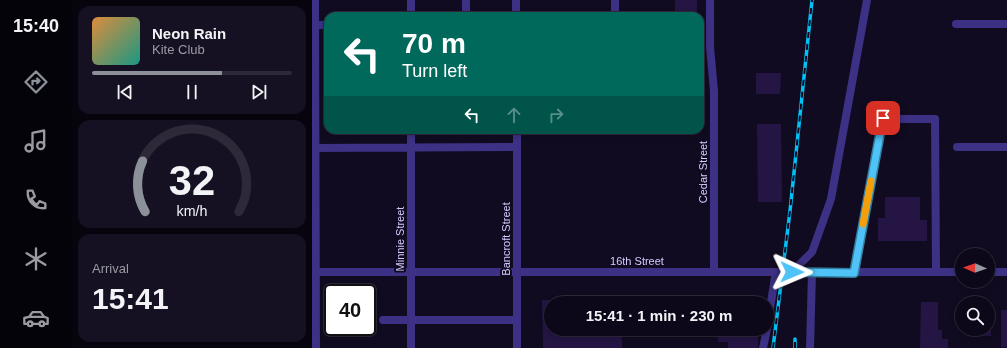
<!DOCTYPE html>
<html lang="en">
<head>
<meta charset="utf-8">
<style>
	:root { --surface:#0d0819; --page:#161122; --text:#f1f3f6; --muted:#9a9aa2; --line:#2d2938; --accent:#8c9099 }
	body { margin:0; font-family:Arial,sans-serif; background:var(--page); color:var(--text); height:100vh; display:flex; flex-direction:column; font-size:15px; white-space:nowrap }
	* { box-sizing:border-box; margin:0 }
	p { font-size:13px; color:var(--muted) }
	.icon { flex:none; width:22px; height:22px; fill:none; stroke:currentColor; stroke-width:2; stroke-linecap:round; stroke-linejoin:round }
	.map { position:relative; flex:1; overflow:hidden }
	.sheet { display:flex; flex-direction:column; gap:6px; padding:6px; background:#07040e; width:240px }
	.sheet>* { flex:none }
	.guide { position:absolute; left:12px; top:12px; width:380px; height:122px; border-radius:12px; box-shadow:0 2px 6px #0003,0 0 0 1px var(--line); background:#00695c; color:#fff; overflow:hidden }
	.needle { width:26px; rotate:272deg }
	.buttons { position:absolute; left:643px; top:248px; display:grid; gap:8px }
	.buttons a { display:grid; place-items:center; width:40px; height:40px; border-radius:50%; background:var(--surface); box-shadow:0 2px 6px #0003,0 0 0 1px var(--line); font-size:20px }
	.speed { position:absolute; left:12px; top:284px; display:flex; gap:8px; font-size:20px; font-weight:700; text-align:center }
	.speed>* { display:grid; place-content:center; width:52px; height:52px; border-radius:50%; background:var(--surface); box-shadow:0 2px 6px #0003,0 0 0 1px var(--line); line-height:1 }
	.speed .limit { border:2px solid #111; border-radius:6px; background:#fff; color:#111 }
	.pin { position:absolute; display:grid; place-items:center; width:34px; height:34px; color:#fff; margin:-17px; border-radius:8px; box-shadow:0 2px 6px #0006 }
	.me { position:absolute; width:44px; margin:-22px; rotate:91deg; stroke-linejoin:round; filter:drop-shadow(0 0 3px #0008) }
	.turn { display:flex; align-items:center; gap:14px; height:84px; padding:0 12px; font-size:18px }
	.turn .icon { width:52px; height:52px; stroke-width:2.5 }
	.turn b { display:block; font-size:28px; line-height:34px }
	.lanes { display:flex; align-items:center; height:38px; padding:0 12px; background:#0003; justify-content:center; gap:20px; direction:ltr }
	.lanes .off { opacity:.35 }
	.big { font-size:30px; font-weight:700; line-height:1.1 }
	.sheet .tile { flex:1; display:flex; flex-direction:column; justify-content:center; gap:6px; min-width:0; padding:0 14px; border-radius:12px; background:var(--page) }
	.sheet .dial { align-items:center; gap:0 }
	.dial svg { height:104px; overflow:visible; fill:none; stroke:var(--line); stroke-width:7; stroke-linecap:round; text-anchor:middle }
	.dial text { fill:var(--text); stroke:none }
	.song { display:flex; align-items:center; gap:12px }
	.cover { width:48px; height:48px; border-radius:6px; background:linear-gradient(135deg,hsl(30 70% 55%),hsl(170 70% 35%)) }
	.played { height:4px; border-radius:2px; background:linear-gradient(90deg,var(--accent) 65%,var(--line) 65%) }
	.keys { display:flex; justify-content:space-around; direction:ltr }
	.trip { position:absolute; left:232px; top:296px; width:230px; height:40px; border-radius:20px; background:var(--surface); box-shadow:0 2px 6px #0003,0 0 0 1px var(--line); font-weight:700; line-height:40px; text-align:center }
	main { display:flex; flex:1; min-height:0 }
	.tab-bar { display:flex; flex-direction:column; width:72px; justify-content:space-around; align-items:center; background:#05030a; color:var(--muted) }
	.tab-bar .icon { width:28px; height:28px }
	.tab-bar .on { color:var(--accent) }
	.tab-bar b { font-size:18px; color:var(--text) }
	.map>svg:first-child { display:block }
	.building { fill:#241544 }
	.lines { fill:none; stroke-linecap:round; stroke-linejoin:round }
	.minor { stroke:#3d3185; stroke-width:8 }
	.rail-casing { stroke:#00c2f6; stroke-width:3.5 }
	.rail { stroke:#110b21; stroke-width:2; stroke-dasharray:6; stroke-linecap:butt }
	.route-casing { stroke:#337fa1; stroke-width:10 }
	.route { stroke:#4fc3f7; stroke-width:7 }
	.slow { stroke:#f59e0b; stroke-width:7 }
	.labels { text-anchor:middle; stroke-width:4; stroke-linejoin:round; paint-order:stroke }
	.street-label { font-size:11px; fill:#d6cbff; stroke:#110b21 }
</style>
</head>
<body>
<main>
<nav class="tab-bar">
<b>15:40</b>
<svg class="icon on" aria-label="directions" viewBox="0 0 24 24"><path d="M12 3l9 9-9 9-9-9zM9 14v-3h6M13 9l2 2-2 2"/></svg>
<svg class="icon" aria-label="music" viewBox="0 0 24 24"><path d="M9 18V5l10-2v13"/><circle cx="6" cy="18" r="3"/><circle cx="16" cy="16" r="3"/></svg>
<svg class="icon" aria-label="phone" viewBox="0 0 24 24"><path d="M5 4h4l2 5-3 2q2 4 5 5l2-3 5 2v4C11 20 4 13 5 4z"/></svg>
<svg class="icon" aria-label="climate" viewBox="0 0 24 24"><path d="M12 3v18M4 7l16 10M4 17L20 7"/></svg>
<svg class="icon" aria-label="car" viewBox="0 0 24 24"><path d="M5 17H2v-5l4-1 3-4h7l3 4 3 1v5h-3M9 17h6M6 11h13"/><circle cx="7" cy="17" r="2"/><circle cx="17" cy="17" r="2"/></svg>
</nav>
<section class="sheet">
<div class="tile">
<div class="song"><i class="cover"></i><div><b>Neon Rain</b><p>Kite Club</p></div></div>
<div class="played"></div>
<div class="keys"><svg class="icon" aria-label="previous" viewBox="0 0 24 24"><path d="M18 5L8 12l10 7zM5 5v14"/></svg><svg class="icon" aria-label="pause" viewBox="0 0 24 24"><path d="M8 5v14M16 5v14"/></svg><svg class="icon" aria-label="next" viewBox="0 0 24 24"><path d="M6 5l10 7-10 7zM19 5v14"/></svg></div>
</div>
<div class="tile dial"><svg viewBox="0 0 100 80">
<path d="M14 69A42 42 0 1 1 86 69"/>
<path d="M14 69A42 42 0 0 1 12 30" stroke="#8c9099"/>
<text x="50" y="56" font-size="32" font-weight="700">32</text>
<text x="50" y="72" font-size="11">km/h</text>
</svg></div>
<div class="tile"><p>Arrival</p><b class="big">15:41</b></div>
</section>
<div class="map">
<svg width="695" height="348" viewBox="0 0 695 348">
	<rect width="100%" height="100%" fill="#110b21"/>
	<path class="building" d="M363 0H385V12H363Z
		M444 73H469L468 94H444Z
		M445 124H469L470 202H446Z
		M573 197H608V220H615V241H566V218H573Z
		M230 300H239V329L310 331V348H231Z
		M609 302H626V330H630V339H636V348H608Z
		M689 310H695V347H689Z
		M355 329H378V334H355Z
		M406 329H446V348H416V342H406Z
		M661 329H679V336H660Z"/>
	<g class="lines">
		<path class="minor" d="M3 0 4 348
			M99 0V16
			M154 0V16
			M204 0V16
			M303 0V16
			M398 0V47L402 91V271
			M644 24H695
			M0 25H16
			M99 130V348
			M205 130V348
			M645 147H695
			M0 148 205 147
			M0 272H650
			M480 272 500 252 519 199 555 0
			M676 272H695
			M542 273 571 119H623L624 272
			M71 320H205
			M455 326 464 272
			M451 348 455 329
			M498 348 500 272"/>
		<defs>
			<path id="rail" d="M461 348 478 211 500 0
				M483 348V339"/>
		</defs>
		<use href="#rail" class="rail-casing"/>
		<use href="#rail" class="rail"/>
	</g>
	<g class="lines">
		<defs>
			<path id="route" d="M480 272 542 273 571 118"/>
		</defs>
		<use href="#route" class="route-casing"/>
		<use href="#route" class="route"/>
		<path class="slow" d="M551 224 559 181"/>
	</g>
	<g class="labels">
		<g class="street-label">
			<text transform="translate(391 172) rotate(-90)" y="4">Cedar Street</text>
			<text transform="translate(88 239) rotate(-90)" y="4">Minnie Street</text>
			<text transform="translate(194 239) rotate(-90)" y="4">Bancroft Street</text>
			<text x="325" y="265">16th Street</text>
		</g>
	</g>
</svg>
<div class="buttons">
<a><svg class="needle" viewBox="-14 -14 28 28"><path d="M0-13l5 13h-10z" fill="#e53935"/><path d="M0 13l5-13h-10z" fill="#9a9aa2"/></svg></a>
<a><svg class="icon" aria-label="search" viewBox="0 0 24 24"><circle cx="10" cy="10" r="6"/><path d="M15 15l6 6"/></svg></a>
</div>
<div class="speed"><div class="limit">40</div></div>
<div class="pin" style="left:571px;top:118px;background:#d93025"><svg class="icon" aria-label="arrive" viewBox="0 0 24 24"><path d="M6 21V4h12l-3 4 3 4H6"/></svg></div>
<svg class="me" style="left:480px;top:272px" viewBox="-20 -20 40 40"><path d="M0-17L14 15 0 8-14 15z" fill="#4fc3f7" stroke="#fff" stroke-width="4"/></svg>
<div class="trip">15:41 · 1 min · 230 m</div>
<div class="guide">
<div class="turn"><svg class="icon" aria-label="left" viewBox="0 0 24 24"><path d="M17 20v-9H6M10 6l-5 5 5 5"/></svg><div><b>70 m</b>Turn left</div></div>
<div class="lanes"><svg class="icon" aria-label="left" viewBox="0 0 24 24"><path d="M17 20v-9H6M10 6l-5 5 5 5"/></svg><svg class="icon off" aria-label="ahead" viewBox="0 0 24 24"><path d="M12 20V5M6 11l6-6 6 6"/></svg><svg class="icon off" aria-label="right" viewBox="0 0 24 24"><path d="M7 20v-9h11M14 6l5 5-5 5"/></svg></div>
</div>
</div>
</main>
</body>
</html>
